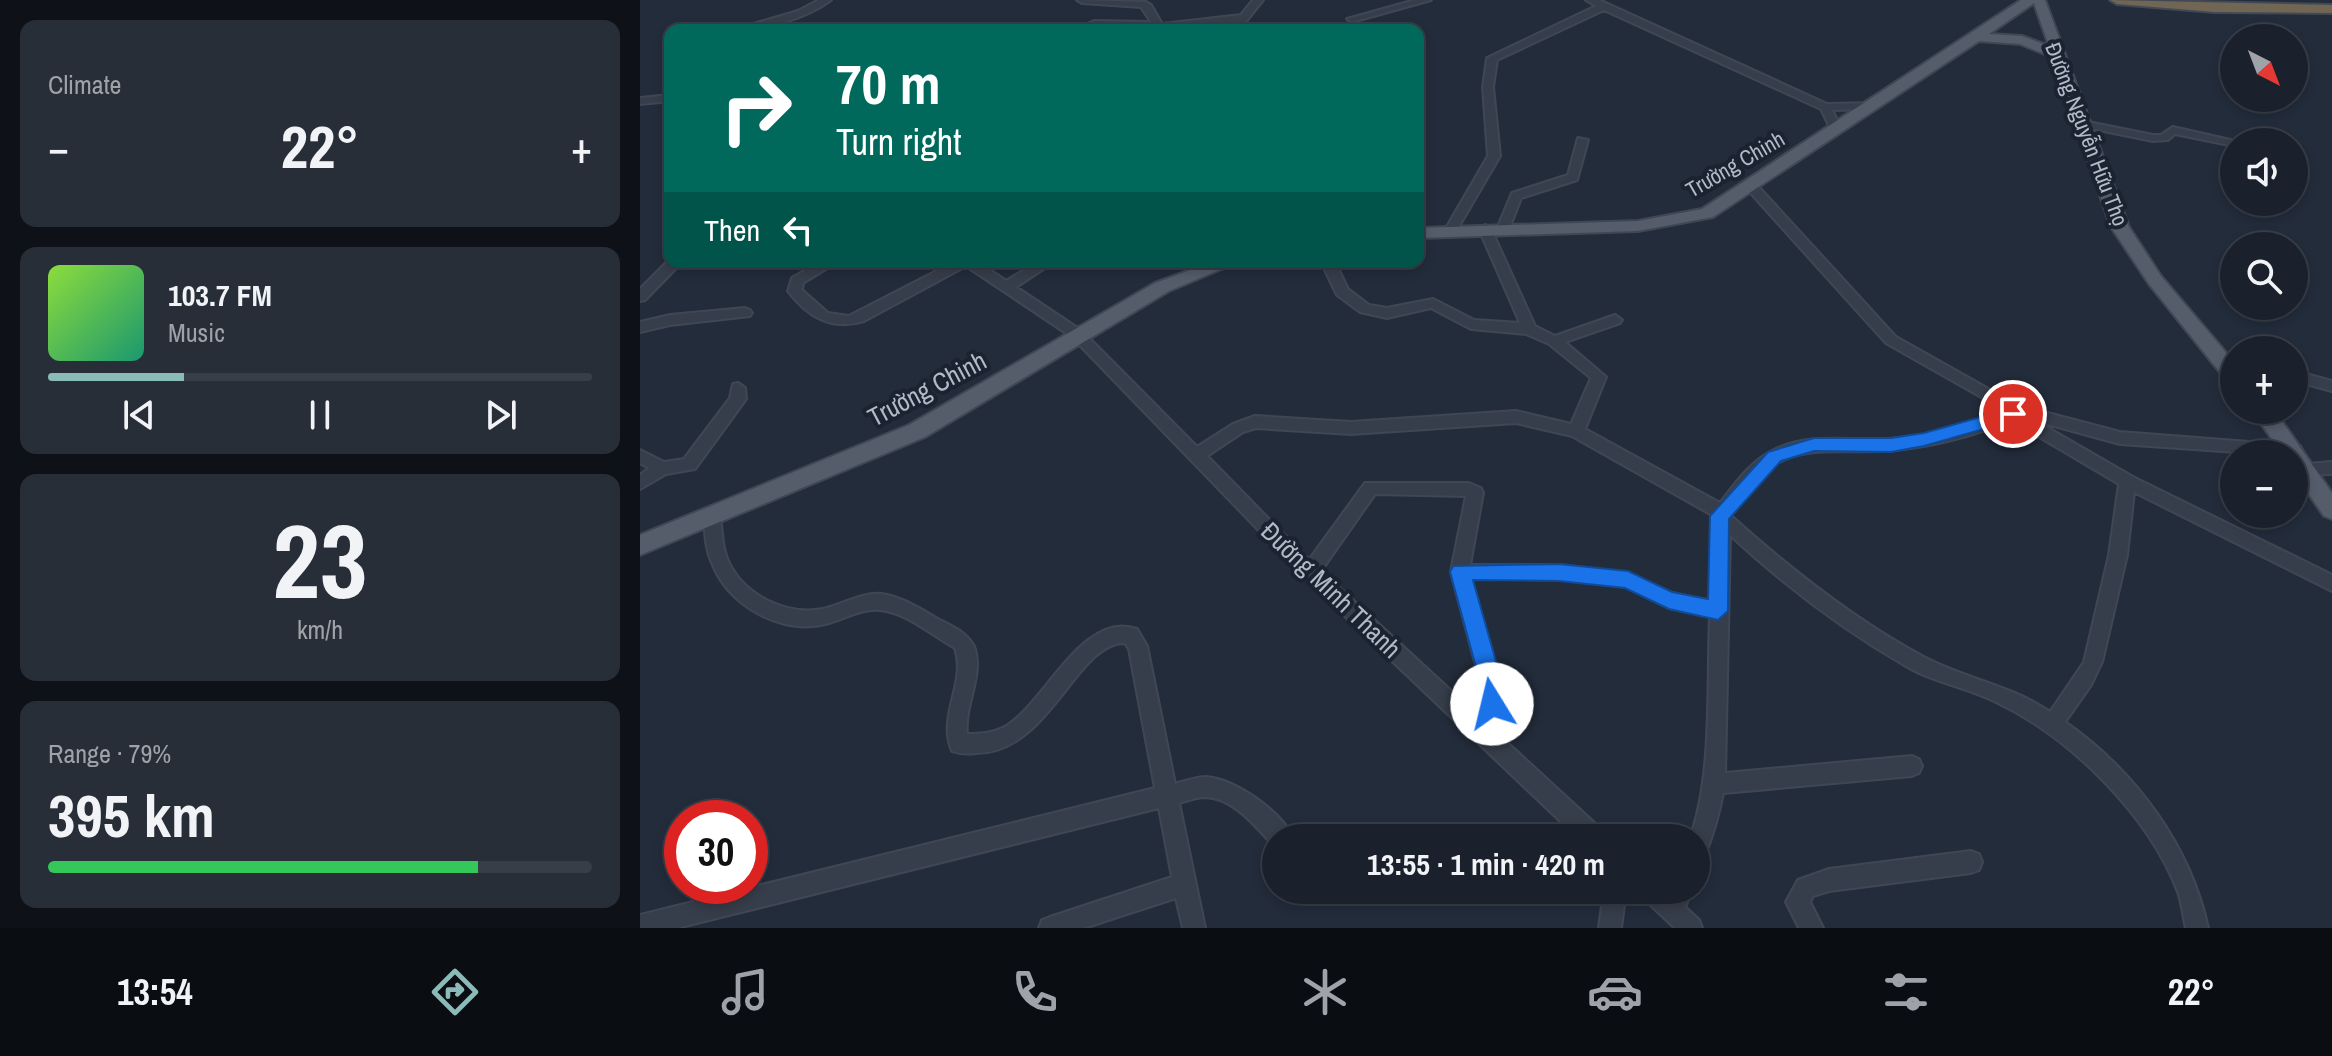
<!DOCTYPE html>
<html lang="en">
<head>
<meta charset="utf-8">
<style>
	:root { --surface:#1a212c; --page:#272e38; --text:#f1f3f6; --muted:#9fa3a9; --line:#383e48; --accent:#8bbbb9 }
	body { margin:0; font-family:"Archivo Narrow",sans-serif; background:var(--page); color:var(--text); height:100vh; display:flex; flex-direction:column; font-size:30px; white-space:nowrap }
	* { box-sizing:border-box; margin:0 }
	p { font-size:26px; color:var(--muted) }
	.icon { flex:none; width:44px; height:44px; fill:none; stroke:currentColor; stroke-width:2; stroke-linecap:round; stroke-linejoin:round }
	.map { position:relative; flex:1; overflow:hidden }
	.side { display:flex; flex-direction:column; gap:20px; padding:20px; background:#0e1218; width:640px }
	.side>* { flex:none }
	.guide { position:absolute; left:24px; top:24px; width:760px; height:244px; border-radius:16px; box-shadow:0 4px 12px #0003,0 0 0 2px var(--line); background:#00695c; color:#fff; overflow:hidden }
	.needle { width:52px; rotate:138deg }
	.fabs { position:absolute; left:1580px; top:24px; display:grid; gap:16px }
	.fabs a { display:grid; place-items:center; width:88px; height:88px; border-radius:50%; background:var(--surface); box-shadow:0 4px 12px #0003,0 0 0 2px var(--line); font-size:40px }
	.speed { position:absolute; left:24px; top:800px; display:flex; gap:16px; font-size:40px; font-weight:700; text-align:center }
	.speed>* { display:grid; place-content:center; width:104px; height:104px; border-radius:50%; background:var(--surface); box-shadow:0 4px 12px #0003,0 0 0 2px var(--line); line-height:1 }
	.speed .limit { border:12px solid #d22; background:#fff; color:#111 }
	.pin { position:absolute; display:grid; place-items:center; width:68px; height:68px; color:#fff; margin:-34px; border:4px solid #fff; border-radius:50%; box-shadow:0 2px 8px #0007 }
	.me { position:absolute; width:88px; margin:-44px; rotate:351deg; stroke-linejoin:round; filter:drop-shadow(0 0 6px #0008) }
	.turn { display:flex; align-items:center; gap:28px; height:168px; padding:0 40px; font-size:36px }
	.turn .icon { width:104px; height:104px; stroke-width:2.5 }
	.turn b { display:block; font-size:56px; line-height:68px }
	.then { display:flex; align-items:center; height:76px; padding:0 40px; background:#0003; gap:16px; font-size:30px }
	.big { font-size:60px; font-weight:700; line-height:1.1 }
	.side .widget { flex:1; display:flex; flex-direction:column; justify-content:center; gap:12px; min-width:0; padding:0 28px; border-radius:16px; background:var(--page) }
	.side .dial { align-items:center; gap:0 }
	.dial b { font-size:104px; line-height:1 }
	.song { display:flex; align-items:center; gap:24px }
	.cover { width:96px; height:96px; border-radius:12px; background:linear-gradient(135deg,hsl(90 70% 55%),hsl(160 70% 35%)) }
	.played { height:8px; border-radius:4px; background:linear-gradient(90deg,var(--accent) 25%,var(--line) 25%) }
	.keys { display:flex; justify-content:space-around; direction:ltr }
	.heat { display:flex; justify-content:space-between; align-items:center; font-size:44px; direction:ltr }
	.charge { height:12px; border-radius:6px; background:linear-gradient(90deg,#34c759 79%,var(--line) 0) }
	.trip { position:absolute; left:622px; top:824px; width:448px; height:80px; border-radius:40px; background:var(--surface); box-shadow:0 4px 12px #0003,0 0 0 2px var(--line); font-weight:700; line-height:80px; text-align:center }
	.menu { display:flex; height:128px; justify-content:space-around; align-items:center; background:#0a0d12; color:var(--muted) }
	.menu .icon { width:56px; height:56px }
	.menu .selected { color:var(--accent) }
	.menu b { font-size:36px; color:var(--text) }
	main { display:flex; flex:1; min-height:0 }
	.map>svg:first-child { display:block }
	.lines { fill:none; stroke-linecap:round; stroke-linejoin:round }
	.minor-casing { stroke:#404754; stroke-width:4 }
	.major-casing { stroke:#404754; stroke-width:4 }
	.highway-casing { stroke:#424956; stroke-width:4 }
	.minor { fill:#373e4b; fill-rule:evenodd }
	.major { fill:#555d6b; fill-rule:evenodd }
	.highway { fill:#716654; fill-rule:evenodd }
	.route { fill:#1a73e8; stroke:#114b97; stroke-width:2 }
	.labels { text-anchor:middle; stroke-width:8; stroke-linejoin:round; paint-order:stroke }
	.far-street-label { font-size:22px; fill:#b2b9c7; stroke:#1c2330 }
	.street-label { font-size:26px; fill:#b2b9c7; stroke:#1c2330 }
</style>
</head>
<body>
<main>
<section class="side">
<div class="widget"><p>Climate</p>
<div class="heat"><a>−</a><b class="big">22°</b><a>+</a></div>
</div>
<div class="widget">
<div class="song"><i class="cover"></i><div><b>103.7 FM</b><p>Music</p></div></div>
<div class="played"></div>
<div class="keys"><svg class="icon" aria-label="previous" viewBox="0 0 24 24"><path d="M18 5L8 12l10 7zM5 5v14"/></svg><svg class="icon" aria-label="pause" viewBox="0 0 24 24"><path d="M8 5v14M16 5v14"/></svg><svg class="icon" aria-label="next" viewBox="0 0 24 24"><path d="M6 5l10 7-10 7zM19 5v14"/></svg></div>
</div>
<div class="widget dial"><b>23</b><p>km/h</p></div>
<div class="widget"><p>Range · 79%</p><b class="big">395 km</b><div class="charge"></div></div>
</section>
<div class="map">
<svg width="1692" height="928" viewBox="0 0 1692 928">
	<rect width="100%" height="100%" fill="#232c3b"/>
	<g class="lines">
		<defs>
			<path id="minor" d="M179 0H191C166 19 124 30 93 30L158 11Z
				M437 0 506 2 511 5 522 24 601 15 613 0H623L600 29 597 30 592 27 596 22 525 30 455 27 433 30 454 21 511 22 501 7 442 3Z
				M775 0H791L712 22 707 19Z
				M946 0H959L1187 104 1234 103 1239 106 1234 109 1192 110 1202 130 1192 132 1181 109 964 10 857 60 853 87 860 156 815 233H807L805 230 848 156 843 87 847 58 956 6Z
				M30 95V101L0 104V98Z
				M1443 121 1513 135H1521L1533 127 1599 142H1594V146L1535 134 1528 140 1513 141 1439 126 1437 124Z
				M938 138 948 140 937 180 881 198 869 229 863 233 859 232 857 229 872 193 928 175Z
				M1111 182 1115 183 1256 337 1361 396 1385 407 1480 432 1660 446 1662 450 1654 456 1480 444 1396 421 1493 477 1692 575V591L1494 492 1487 555 1462 662 1451 685 1425 722C1495 771 1550 845 1568 928H1546C1543 916 1542 903 1538 892 1509 815 1430 737 1356 702 1327 687 1294 683 1266 666 1203 630 1143 584 1090 535L1085 773 1272 756 1279 759 1282 766 1279 773 1272 776 1083 793C1079 816 1072 837 1064 858L1056 861V838H1050C1073 775 1067 685 1070 617L1029 608 986 587 919 579H831L864 698 847 724 962 830 965 838H938L664 577 432 337 326 266 224 321C191 331 168 317 148 291L152 278 180 262H197L163 283 162 290 188 313 209 316 314 262H338L366 281 398 262H414L376 287 442 331 557 447 593 424 615 416 711 422 876 411 931 424 951 378 909 344 886 334 831 329 791 308 747 318 720 312 697 295 681 262H695L708 289 729 305 747 308 793 299 834 320 880 323 839 229 845 225 851 229 895 326 915 336 975 315 982 320 980 323 925 342 966 377 945 429 1080 503C1095 484 1110 462 1132 451 1168 432 1208 441 1247 439 1288 437 1329 426 1366 411L1246 343 1107 189V183ZM1372 421 1479 484 1469 555 1444 662 1410 712C1369 684 1324 679 1282 656 1213 619 1148 567 1090 515 1142 428 1183 459 1264 449 1301 445 1337 434 1372 421ZM876 423 932 436 1072 515 1070 601 1032 593 988 573 919 565H830L843 493 841 488 829 483H725L669 560 567 456 603 432 616 428 711 434ZM735 494 826 496 811 572 844 696 833 711 681 571Z
				M30 259V262H42L5 300 0 301V289Z
				M105 308 110 310 112 313 110 316 30 325 0 332V322L30 315Z
				M1666 374 1692 381V391L1666 384 1654 387V377Z
				M98 383 105 388 106 399 55 469 26 474 0 489V475L9 468 0 463V450L24 462 44 459 90 398 93 384Z
				M1692 462V474L1660 475 1654 473V465Z
				M72 508 78 510 80 515C82 531 82 549 89 563 105 596 147 616 183 609 202 605 221 592 242 594 262 597 281 609 298 619 313 627 329 633 335 649 343 677 324 706 327 734 342 734 355 733 368 725 406 700 444 610 497 629L507 646 535 784C545 781 556 777 566 777 595 779 642 812 653 838H636L634 846C616 827 594 798 565 797 556 797 547 801 539 803L565 928H543L536 898 444 928H399L402 920 410 917 532 877 519 808 37 928H0V915L515 788 489 649 485 643C436 642 410 753 336 753 328 754 320 754 312 751 297 715 327 683 315 648 293 636 266 612 240 610 219 608 200 622 181 625 137 633 88 604 72 563 65 548 65 531 64 515L66 510Z
				M1331 851 1339 854 1342 862 1339 870 1331 873 1189 891 1173 896 1170 902 1183 928H1159L1146 902 1158 880 1189 869Z
				M719 890H780L777 898 751 904 722 898Z
				M964 890H986L981 928H959Z
				M1000 890H1052L1045 907 1059 920 1062 928H1035L1003 898Z"/>
			<path id="major" d="M1381 0H1405L1489 227 1521 276 1594 362V383L1587 381 1509 284 1471 227 1412 57 1380 44 1339 41 1073 217 998 231 778 238V228L998 221 1062 209ZM1394 3 1409 46 1382 36 1349 34Z
				M572 262H598L529 291 285 437 0 555V535L269 425 515 283Z
				M1612 410H1634L1639 417 1692 493V519L1684 516 1654 473V454H1642Z"/>
			<path id="highway" d="M1470 0 1692 5V13L1575 12 1477 4Z"/>
		</defs>
		<use href="#minor" class="minor-casing"/>
		<use href="#major" class="major-casing"/>
		<use href="#highway" class="highway-casing"/>
		<use href="#minor" class="minor"/>
		<use href="#major" class="major"/>
		<use href="#highway" class="highway"/>
	</g>
	<path class="route" d="M1373 408 1381 414 1379 419 1284 446 1251 452 1174 451 1141 461 1089 519 1088 611 1078 620 1029 609 985 588 919 581 833 580 865 693 860 711 852 714 844 711 843 693 810 572 813 566 919 564 988 571 1032 592 1068 599 1070 516 1128 452 1174 438H1251L1284 433Z"/>
	<g class="labels">
		<g class="far-street-label">
			<text transform="translate(1447 134) rotate(69)" y="8">Đường Nguyễn Hữu Thọ</text>
			<text transform="translate(1095 164) rotate(-30)" y="8">Trường Chinh</text>
		</g>
		<g class="street-label">
			<text transform="translate(287 389) rotate(-28)" y="9">Trường Chinh</text>
			<text transform="translate(691 590) rotate(44)" y="9">Đường Minh Thanh</text>
		</g>
	</g>
</svg>
<div class="fabs">
<a><svg class="needle" viewBox="-14 -14 28 28"><path d="M0-13l5 13h-10z" fill="#e53935"/><path d="M0 13l5-13h-10z" fill="#9fa3a9"/></svg></a>
<a><svg class="icon" aria-label="sound" viewBox="0 0 24 24"><path d="M4 9h4l5-4v14l-5-4H4zM17 9q2 3 0 6"/></svg></a>
<a><svg class="icon" aria-label="search" viewBox="0 0 24 24"><circle cx="10" cy="10" r="6"/><path d="M15 15l6 6"/></svg></a>
<a>+</a>
<a>−</a>
</div>
<div class="speed"><div class="limit">30</div></div>
<div class="pin" style="left:1373px;top:414px;background:#d93025"><svg class="icon" aria-label="arrive" viewBox="0 0 24 24"><path d="M6 21V4h12l-3 4 3 4H6"/></svg></div>
<svg class="me" style="left:852px;top:704px" viewBox="-20 -20 40 40"><circle r="19" fill="#fff"/><path d="M0-13L10 11 0 6-10 11z" fill="#1a73e8"/></svg>
<div class="trip">13:55 · 1 min · 420 m</div>
<div class="guide">
<div class="turn"><svg class="icon" aria-label="right" viewBox="0 0 24 24"><path d="M7 20v-9h11M14 6l5 5-5 5"/></svg><div><b>70 m</b>Turn right</div></div>
<div class="then">Then<svg class="icon" aria-label="left" viewBox="0 0 24 24"><path d="M17 20v-9H6M10 6l-5 5 5 5"/></svg></div>
</div>
</div>
</main>
<nav class="menu">
<b>13:54</b>
<svg class="icon selected" aria-label="directions" viewBox="0 0 24 24"><path d="M12 3l9 9-9 9-9-9zM9 14v-3h6M13 9l2 2-2 2"/></svg>
<svg class="icon" aria-label="music" viewBox="0 0 24 24"><path d="M9 18V5l10-2v13"/><circle cx="6" cy="18" r="3"/><circle cx="16" cy="16" r="3"/></svg>
<svg class="icon" aria-label="phone" viewBox="0 0 24 24"><path d="M5 4h4l2 5-3 2q2 4 5 5l2-3 5 2v4C11 20 4 13 5 4z"/></svg>
<svg class="icon" aria-label="climate" viewBox="0 0 24 24"><path d="M12 3v18M4 7l16 10M4 17L20 7"/></svg>
<svg class="icon" aria-label="car" viewBox="0 0 24 24"><path d="M5 17H2v-5l4-1 3-4h7l3 4 3 1v5h-3M9 17h6M6 11h13"/><circle cx="7" cy="17" r="2"/><circle cx="17" cy="17" r="2"/></svg>
<svg class="icon" aria-label="filters" viewBox="0 0 24 24"><path d="M4 7h16M4 17h16"/><circle cx="9" cy="7" r="2"/><circle cx="15" cy="17" r="2"/></svg>
<b>22°</b>
</nav>
</body>
</html>
